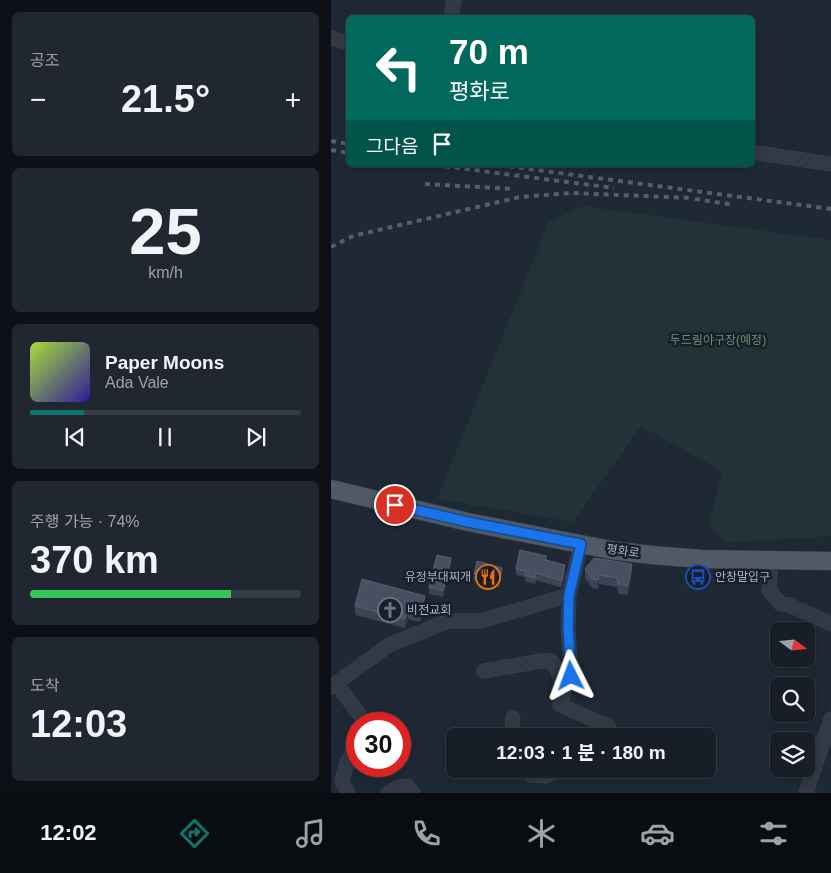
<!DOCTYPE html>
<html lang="ko">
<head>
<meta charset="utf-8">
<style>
	:root { --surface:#171e28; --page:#202730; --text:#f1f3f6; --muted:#9ea2a8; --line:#363c45; --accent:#0f766e }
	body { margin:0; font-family:Helvetica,"Noto Sans KR",sans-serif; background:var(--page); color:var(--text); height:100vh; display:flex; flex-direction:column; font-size:19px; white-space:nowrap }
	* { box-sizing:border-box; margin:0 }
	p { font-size:16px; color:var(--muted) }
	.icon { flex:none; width:28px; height:28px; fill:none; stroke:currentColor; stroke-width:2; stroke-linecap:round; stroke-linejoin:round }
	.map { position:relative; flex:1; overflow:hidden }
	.sheet { display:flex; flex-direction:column; gap:12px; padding:12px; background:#0d1016; width:331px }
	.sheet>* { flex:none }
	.guide { position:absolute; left:15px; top:15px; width:409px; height:152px; border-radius:8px; box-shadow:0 2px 12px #0003,0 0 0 1px var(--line); background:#00695c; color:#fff; overflow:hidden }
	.needle { width:32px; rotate:106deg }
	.tools { position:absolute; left:439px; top:622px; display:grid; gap:10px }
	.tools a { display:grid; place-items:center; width:45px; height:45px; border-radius:8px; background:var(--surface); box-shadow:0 2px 12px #0003,0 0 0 1px var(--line); font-size:25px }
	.speed { position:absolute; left:15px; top:712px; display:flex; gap:10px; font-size:25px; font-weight:700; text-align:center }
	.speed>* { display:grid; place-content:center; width:65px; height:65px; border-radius:50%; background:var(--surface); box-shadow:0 2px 12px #0003,0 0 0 1px var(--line); line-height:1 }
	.speed .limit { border:8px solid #d22; background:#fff; color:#111 }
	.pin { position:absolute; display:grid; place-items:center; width:42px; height:42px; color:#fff; margin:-21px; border:2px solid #fff; border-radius:50%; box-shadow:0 1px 5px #0007 }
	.me { position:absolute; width:55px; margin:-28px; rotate:357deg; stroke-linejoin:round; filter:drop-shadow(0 0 4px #0008) }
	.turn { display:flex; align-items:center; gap:18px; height:105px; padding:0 20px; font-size:22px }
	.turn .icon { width:65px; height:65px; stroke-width:2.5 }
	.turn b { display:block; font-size:35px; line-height:42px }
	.then { display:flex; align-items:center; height:48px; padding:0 20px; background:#0003; gap:10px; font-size:19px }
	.big { font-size:38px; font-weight:700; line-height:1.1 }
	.sheet .tile { flex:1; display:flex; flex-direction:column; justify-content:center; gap:8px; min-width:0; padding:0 18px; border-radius:8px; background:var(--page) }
	.sheet .dial { align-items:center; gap:0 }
	.dial b { font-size:65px; line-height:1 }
	.song { display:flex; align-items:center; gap:15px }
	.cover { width:60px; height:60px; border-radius:8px; background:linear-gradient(135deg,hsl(80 70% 55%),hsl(250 70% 35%)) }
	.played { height:5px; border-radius:2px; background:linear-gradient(90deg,var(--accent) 20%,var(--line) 20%) }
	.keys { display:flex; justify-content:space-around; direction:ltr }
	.heat { display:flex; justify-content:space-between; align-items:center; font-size:28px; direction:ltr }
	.charge { height:8px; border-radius:4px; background:linear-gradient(90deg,#34c759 74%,var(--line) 0) }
	.trip { position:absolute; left:115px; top:728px; width:270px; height:50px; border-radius:8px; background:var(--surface); box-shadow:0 2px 12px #0003,0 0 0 1px var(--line); font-weight:700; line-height:50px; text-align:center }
	.dock { display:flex; height:80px; justify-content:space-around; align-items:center; background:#090c10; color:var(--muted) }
	.dock .icon { width:35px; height:35px }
	.dock .current { color:var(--accent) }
	.dock b { font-size:22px; color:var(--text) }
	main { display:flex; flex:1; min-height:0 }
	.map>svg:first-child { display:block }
	.green { fill:#213336 }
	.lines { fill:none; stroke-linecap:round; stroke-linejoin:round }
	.minor-casing { stroke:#3c434f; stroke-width:15 }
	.major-casing { stroke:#3c434f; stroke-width:19 }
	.minor { stroke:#323a45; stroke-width:14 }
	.major { stroke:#505966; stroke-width:18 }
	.rail { stroke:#545e6d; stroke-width:4; stroke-dasharray:5 5; stroke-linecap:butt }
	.wall { fill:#3a4454 }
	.shaded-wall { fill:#2a3443 }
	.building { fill:#465060; stroke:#566070 }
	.route-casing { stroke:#114b97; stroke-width:12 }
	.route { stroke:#1a73e8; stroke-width:9 }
	.labels { text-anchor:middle; stroke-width:5; stroke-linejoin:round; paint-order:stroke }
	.park-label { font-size:12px; fill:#64926f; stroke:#181f2a }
	.street-label { font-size:12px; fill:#acb4c3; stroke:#181f2a }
	.poi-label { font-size:12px; fill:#acb4c3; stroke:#181f2a; text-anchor:start }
</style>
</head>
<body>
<main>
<section class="sheet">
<div class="tile"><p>공조</p>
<div class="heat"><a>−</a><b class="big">21.5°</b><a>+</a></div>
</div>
<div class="tile dial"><b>25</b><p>km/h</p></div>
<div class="tile">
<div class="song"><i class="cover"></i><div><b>Paper Moons</b><p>Ada Vale</p></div></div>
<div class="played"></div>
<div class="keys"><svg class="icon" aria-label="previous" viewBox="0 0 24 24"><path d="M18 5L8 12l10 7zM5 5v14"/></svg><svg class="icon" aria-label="pause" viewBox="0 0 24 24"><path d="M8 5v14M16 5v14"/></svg><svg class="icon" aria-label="next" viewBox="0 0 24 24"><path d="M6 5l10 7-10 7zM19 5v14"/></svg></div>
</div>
<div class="tile"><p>주행 가능 · 74%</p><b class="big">370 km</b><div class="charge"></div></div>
<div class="tile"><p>도착</p><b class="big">12:03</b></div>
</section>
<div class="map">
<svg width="500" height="793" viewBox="0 0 500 793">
	<rect width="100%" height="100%" fill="#1f2835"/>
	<path class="green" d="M252 206 500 240V536L395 543 378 524 391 471 310 426 242 522 106 499 218 221Z"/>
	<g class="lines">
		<defs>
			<path id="minor" d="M120 18 123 0
				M0 38 18 43
				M421 152 500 164
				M250 544 238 595 237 627 240 676 234 688 229 705 277 726 276 731 272 736
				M440 559 438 590 450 604 458 605 500 624
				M153 671 210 661H220C227 667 228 679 234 688
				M5 683 31 718 33 724
				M0 687 58 645 117 621H150L238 595
				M182 718 181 731 183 736
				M197 769 200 775 216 776 232 769
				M17 793 11 781 16 763 26 744
				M57 793 67 787 77 786 82 793
				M475 793 500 719"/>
			<path id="major" d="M0 489 137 522 280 550 320 555 371 559 500 561"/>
		</defs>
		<use href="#minor" class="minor-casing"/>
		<use href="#major" class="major-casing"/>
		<use href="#minor" class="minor"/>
		<use href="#major" class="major"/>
		<path class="rail" d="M0 141 18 144
			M0 150 18 153
			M104 165 283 188
			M168 165 500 209
			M94 184 183 189
			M364 199 403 205
			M0 247 22 236 189 197 240 193 362 198"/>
	</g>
	<path class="wall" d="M215 560 234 572 231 588 205 580 204 584 194 581V577L185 575V569Z
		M120 564 112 597 98 594V587Z
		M254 569 301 574 297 595 287 594 286 587 268 584 267 589 261 588 254 578Z
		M143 574H171L168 587 143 580Z
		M94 605 89 622 77 619 74 628 24 615V606Z"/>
	<path class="shaded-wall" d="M120 558V564L112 597V591Z
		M301 564V574L297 595V586Z
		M234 565V572L231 588V581Z
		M171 568V574L168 587V581Z
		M268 575V584L267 589V580Z
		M94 596V605L89 622V613Z
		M77 610V619L74 628V619Z"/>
	<path class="building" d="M189 550 215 556V560L234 565 231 581 205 573 204 578 194 575 195 571 185 569Z
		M106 555 120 558 112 591 98 587Z
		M263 558 301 564 297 586 287 584 286 578 268 575 267 580 261 579 254 569Z
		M146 561 171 568 168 581 143 574Z
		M31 579 94 596 89 613 77 610 74 619 24 606Z"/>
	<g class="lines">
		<defs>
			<path id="route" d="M64 505 137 522 250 544 238 595 237 627 240 676"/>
		</defs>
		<use href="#route" class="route-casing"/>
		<use href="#route" class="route"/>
	</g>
	<defs>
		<symbol id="restaurant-ring" viewBox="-11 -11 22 22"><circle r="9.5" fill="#181f2a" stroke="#e8710a" stroke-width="1.5"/><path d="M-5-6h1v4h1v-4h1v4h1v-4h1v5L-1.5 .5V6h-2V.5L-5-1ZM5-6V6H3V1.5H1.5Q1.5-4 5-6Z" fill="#e8710a"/></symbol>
		<symbol id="bus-ring" viewBox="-11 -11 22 22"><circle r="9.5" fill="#181f2a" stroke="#1a4fb4" stroke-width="1.5"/><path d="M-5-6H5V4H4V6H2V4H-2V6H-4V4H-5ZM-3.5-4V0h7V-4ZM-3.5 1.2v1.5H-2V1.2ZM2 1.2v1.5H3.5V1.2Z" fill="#1a4fb4"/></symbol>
		<symbol id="church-ring" viewBox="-11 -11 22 22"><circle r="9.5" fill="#181f2a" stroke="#6b7280" stroke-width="1.5"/><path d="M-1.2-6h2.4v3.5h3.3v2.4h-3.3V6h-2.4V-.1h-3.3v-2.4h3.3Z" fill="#6b7280"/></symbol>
	</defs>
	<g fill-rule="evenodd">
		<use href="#restaurant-ring" x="143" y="563" width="28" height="28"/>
		<use href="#bus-ring" x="353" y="563" width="28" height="28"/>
		<use href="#church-ring" x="45" y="596" width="28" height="28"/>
	</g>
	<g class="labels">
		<g class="park-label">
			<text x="387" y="344">두드림야구장(예정)</text>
		</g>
		<g class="street-label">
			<text transform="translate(292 551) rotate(8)" y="4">평화로</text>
		</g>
		<g class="poi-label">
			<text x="140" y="581" text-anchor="end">유정부대찌개</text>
			<text x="384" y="581">안창말입구</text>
			<text x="76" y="614">비전교회</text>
		</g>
	</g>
</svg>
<div class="tools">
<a><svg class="needle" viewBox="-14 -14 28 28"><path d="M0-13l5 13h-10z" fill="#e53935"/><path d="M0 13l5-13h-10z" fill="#9ea2a8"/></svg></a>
<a><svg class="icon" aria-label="search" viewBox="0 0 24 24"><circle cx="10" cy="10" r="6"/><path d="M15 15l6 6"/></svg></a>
<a><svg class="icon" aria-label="layers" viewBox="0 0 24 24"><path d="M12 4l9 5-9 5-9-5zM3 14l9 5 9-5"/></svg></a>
</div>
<div class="speed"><div class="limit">30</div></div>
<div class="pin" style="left:64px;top:505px;background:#d93025"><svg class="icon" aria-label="arrive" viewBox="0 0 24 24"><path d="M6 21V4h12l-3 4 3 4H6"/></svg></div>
<svg class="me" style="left:240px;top:676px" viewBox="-20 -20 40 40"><path d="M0-17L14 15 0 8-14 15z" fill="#1a73e8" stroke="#fff" stroke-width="4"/></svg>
<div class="trip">12:03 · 1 분 · 180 m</div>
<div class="guide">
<div class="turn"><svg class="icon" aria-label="left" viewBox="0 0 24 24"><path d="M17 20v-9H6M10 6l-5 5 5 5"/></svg><div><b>70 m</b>평화로</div></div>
<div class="then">그다음<svg class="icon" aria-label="arrive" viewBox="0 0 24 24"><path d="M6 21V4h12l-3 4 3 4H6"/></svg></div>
</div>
</div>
</main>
<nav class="dock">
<b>12:02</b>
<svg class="icon current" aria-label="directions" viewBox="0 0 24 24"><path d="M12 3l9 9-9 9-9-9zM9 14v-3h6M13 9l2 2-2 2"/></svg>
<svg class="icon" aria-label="music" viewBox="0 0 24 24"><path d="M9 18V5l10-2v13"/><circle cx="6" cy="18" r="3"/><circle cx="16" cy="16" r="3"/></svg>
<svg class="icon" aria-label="phone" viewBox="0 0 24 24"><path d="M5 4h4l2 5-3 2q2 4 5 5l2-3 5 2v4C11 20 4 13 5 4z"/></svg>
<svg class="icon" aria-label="climate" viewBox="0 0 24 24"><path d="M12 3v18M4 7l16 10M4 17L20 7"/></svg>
<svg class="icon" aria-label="car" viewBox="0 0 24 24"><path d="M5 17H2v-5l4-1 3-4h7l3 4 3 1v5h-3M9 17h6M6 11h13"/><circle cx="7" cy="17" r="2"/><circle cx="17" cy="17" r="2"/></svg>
<svg class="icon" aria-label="filters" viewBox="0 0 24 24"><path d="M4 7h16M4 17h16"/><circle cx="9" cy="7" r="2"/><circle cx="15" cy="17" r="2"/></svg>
</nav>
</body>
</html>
